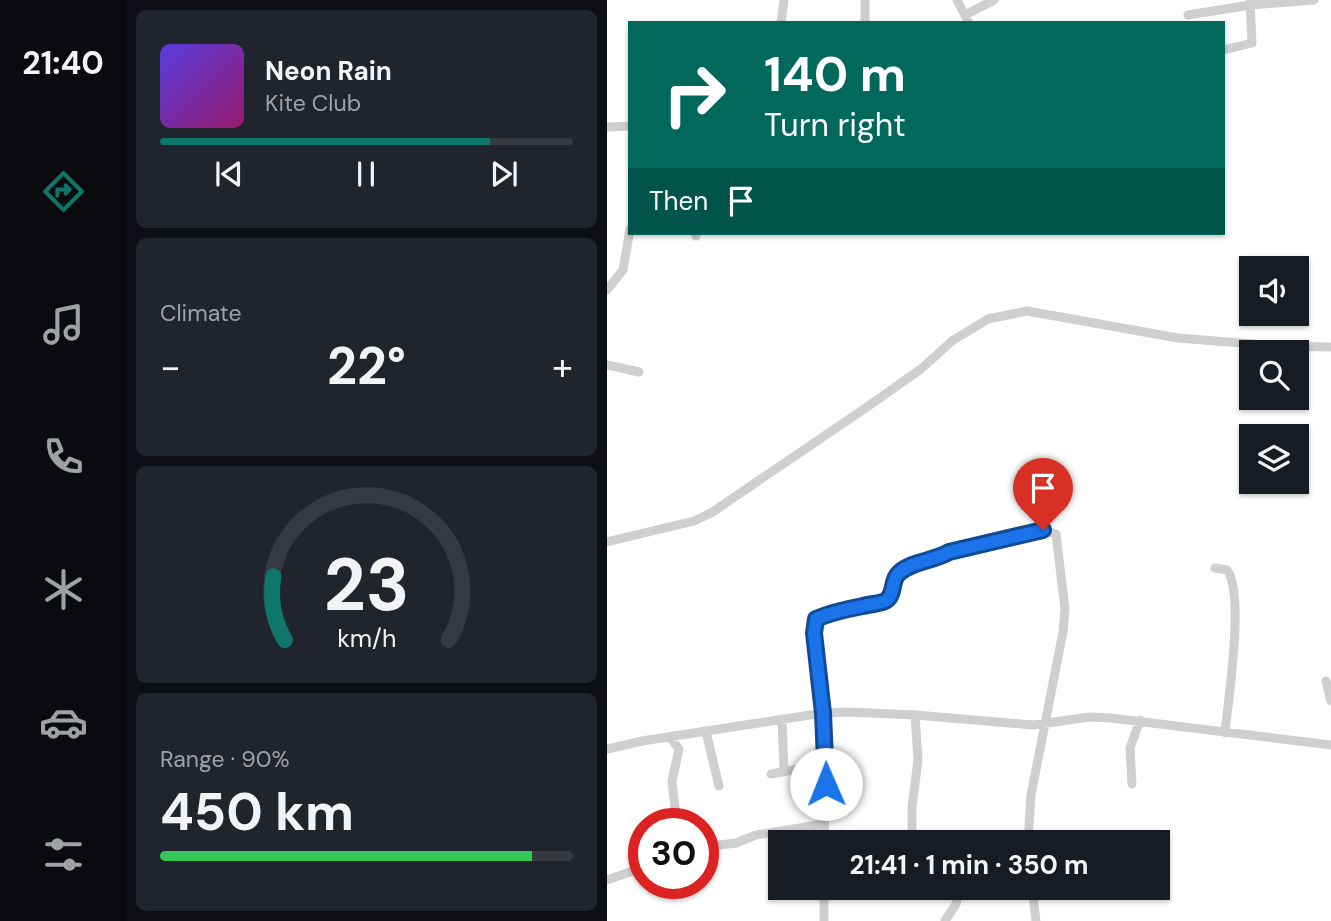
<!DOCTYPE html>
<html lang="en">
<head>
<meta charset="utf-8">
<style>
	:root { --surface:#171b24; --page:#20242c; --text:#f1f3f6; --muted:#9ea1a6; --line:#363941; --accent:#0f766e }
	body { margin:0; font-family:"DM Sans",sans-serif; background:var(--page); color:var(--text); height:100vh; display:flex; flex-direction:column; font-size:26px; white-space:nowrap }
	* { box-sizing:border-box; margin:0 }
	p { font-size:23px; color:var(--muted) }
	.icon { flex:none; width:38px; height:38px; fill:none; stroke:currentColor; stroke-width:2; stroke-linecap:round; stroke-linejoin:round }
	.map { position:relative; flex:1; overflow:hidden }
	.panel { display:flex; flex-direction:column; gap:10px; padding:10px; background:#0d0f14; width:481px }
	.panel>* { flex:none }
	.top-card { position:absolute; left:21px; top:21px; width:597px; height:214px; border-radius:0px; box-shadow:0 2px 5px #0004; background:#00695c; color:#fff; overflow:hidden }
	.buttons { position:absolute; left:632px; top:256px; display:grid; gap:14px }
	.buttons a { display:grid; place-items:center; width:70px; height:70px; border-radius:0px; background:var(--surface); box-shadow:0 2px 5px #0004; font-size:35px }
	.speed { position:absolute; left:21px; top:808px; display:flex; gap:14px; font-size:35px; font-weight:700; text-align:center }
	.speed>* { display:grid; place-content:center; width:91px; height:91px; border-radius:50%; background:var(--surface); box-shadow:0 2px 5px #0004; line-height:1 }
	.speed .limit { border:10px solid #d22; background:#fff; color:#111 }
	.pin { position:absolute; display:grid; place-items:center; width:60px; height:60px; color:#fff; margin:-72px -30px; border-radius:50% 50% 50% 0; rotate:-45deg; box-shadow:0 0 7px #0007 }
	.pin .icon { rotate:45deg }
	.me { position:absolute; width:77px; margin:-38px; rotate:359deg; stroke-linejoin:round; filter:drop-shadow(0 0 5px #0008) }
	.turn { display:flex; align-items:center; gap:24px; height:147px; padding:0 21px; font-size:32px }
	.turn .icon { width:91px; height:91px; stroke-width:2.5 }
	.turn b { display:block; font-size:49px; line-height:60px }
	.then { display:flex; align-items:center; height:66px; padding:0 21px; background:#0003; gap:14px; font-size:26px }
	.big { font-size:52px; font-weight:700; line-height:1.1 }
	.panel .card { flex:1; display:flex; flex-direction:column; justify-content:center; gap:10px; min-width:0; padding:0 24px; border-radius:10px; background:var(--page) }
	.panel .dial { align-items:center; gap:0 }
	.dial svg { height:182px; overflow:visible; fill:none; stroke:var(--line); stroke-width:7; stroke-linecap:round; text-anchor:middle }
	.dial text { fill:var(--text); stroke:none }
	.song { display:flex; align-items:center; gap:21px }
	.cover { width:84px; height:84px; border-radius:10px; background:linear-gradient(135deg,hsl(250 70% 55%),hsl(320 70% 35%)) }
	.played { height:7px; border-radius:4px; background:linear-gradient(90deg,var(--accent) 80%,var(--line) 80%) }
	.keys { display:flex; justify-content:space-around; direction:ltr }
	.heat { display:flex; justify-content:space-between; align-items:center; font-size:38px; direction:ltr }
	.charge { height:10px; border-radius:5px; background:linear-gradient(90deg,#34c759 90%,var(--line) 0) }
	.trip { position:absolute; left:161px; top:830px; width:402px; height:70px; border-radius:0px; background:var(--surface); box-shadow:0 2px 5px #0004; font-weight:700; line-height:70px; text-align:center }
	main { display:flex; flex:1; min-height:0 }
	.tab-bar { display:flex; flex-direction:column; width:126px; justify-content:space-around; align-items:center; background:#090b0e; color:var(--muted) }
	.tab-bar .icon { width:49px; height:49px }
	.tab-bar .selected { color:var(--accent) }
	.tab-bar b { font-size:32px; color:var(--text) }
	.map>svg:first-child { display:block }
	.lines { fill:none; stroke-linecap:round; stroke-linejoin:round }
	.street { stroke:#cfcfcf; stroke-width:9 }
	.route-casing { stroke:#114b97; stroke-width:18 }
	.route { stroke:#1a73e8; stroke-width:12 }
</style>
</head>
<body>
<main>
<nav class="tab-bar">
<b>21:40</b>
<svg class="icon selected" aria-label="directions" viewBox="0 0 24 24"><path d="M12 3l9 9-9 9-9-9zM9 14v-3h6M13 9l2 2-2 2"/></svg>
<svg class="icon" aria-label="music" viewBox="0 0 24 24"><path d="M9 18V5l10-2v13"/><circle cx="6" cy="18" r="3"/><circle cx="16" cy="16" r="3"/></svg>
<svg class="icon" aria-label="phone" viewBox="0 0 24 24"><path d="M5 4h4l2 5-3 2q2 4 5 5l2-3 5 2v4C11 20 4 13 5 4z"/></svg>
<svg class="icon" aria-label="climate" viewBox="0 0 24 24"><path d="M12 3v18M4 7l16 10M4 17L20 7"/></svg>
<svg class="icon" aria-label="car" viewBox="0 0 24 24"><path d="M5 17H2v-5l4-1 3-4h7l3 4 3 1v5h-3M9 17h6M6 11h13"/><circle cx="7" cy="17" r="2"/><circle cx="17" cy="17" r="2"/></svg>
<svg class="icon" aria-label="filters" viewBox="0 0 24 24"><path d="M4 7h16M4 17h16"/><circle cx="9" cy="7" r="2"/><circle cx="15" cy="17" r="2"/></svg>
</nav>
<section class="panel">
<div class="card">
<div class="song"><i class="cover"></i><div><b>Neon Rain</b><p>Kite Club</p></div></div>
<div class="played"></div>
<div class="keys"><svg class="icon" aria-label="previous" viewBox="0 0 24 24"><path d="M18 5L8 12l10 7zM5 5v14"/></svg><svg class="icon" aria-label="pause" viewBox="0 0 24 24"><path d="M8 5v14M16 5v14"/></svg><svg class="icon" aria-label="next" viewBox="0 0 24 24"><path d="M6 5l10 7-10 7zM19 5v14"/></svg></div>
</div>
<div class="card"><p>Climate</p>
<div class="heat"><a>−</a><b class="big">22°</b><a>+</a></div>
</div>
<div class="card dial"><svg viewBox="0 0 100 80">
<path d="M14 69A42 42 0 1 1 86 69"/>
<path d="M14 69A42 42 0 0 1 9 41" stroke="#0f766e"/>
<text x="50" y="56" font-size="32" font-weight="700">23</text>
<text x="50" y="72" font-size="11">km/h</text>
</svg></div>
<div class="card"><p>Range · 90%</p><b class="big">450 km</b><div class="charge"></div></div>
</section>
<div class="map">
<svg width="724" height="921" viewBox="0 0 724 921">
	<rect width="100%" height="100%" fill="#fff"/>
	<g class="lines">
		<path class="street" d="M258 0V23
			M350 0 362 23
			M358 15 387 0
			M581 15 643 5 707 0
			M174 23 177 0
			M616 50 645 43 643 1
			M0 127 23 126
			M89 236V233
			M0 290 16 270 23 229
			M0 365 32 372
			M0 542 87 521 104 513 260 407 314 369 345 341 381 319 420 311 571 338 670 346 724 347
			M608 568 620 570C638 593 621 701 618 733
			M719 681 724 701
			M175 719 177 772
			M99 732 112 786
			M63 737 72 749 65 781 69 816 68 824
			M0 749 35 741 216 713 240 712 308 715 426 725 483 717 504 718 724 745
			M164 774 220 764
			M525 784 523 748 533 720
			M217 842C218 798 221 755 216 712 213 682 204 651 208 621 228 606 254 610 276 601 289 596 283 582 291 573 303 561 327 561 342 552L436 530 449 534 458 609 456 632 424 795 421 842
			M305 842V807L311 760 308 715
			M96 847 129 843 149 835 217 824
			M0 880 37 867
			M217 887V921
			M425 887 429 921
			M338 921 349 904 353 887"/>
	</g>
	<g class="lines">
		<defs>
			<path id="route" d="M219 784 216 713 207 633 209 619C225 612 240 609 256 606 263 604 272 604 278 601 289 595 283 581 292 573 305 561 327 561 342 552L436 530"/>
		</defs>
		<use href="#route" class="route-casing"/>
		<use href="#route" class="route"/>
	</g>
</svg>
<div class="buttons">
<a><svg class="icon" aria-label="sound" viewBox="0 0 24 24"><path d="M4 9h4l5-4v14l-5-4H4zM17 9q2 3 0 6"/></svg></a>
<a><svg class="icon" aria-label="search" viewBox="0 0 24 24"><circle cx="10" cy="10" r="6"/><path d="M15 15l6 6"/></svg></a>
<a><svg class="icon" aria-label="layers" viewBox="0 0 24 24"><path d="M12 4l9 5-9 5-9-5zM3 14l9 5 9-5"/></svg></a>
</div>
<div class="speed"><div class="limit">30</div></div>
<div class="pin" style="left:436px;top:530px;background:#d93025"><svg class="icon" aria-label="arrive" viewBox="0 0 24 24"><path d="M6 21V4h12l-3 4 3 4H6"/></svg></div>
<svg class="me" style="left:219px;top:784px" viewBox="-20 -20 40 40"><circle r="19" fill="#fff"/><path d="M0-13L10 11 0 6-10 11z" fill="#1a73e8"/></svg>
<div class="trip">21:41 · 1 min · 350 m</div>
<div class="top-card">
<div class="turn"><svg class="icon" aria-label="right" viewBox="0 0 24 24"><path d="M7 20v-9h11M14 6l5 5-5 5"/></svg><div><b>140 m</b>Turn right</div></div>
<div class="then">Then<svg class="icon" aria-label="arrive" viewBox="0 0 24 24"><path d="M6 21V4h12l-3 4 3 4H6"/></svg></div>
</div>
</div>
</main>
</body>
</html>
